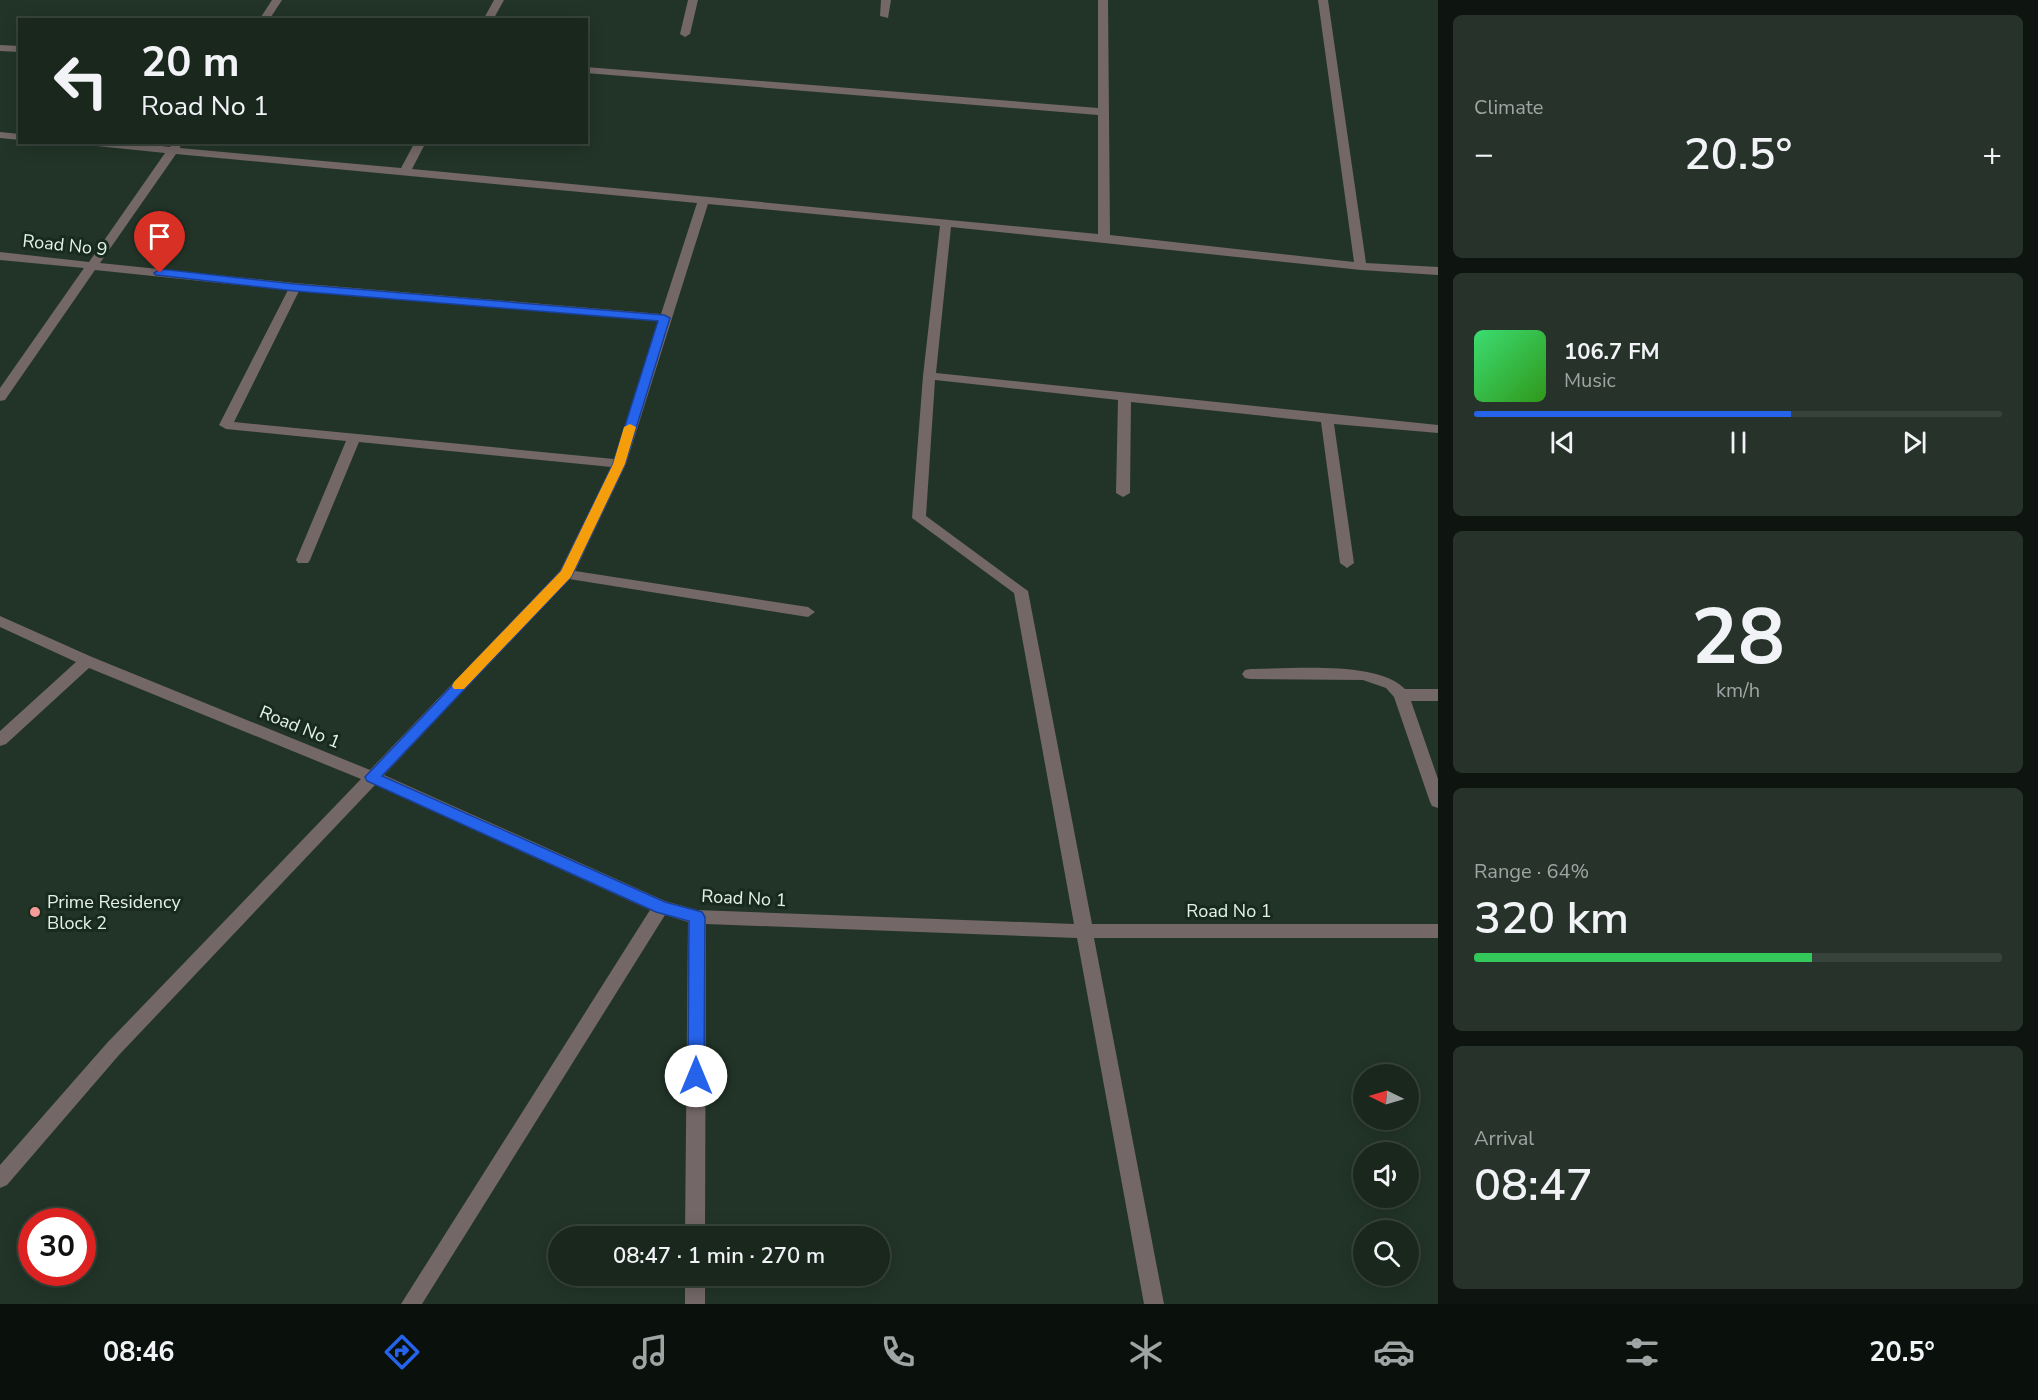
<!DOCTYPE html>
<html lang="en">
<head>
<meta charset="utf-8">
<style>
	:root { --surface:#1a271d; --page:#27332a; --text:#f1f3f6; --muted:#9fa5a4; --line:#38443b; --accent:#2563eb }
	body { margin:0; font-family:"Nunito Sans",sans-serif; background:var(--page); color:var(--text); height:100vh; display:flex; flex-direction:column; font-size:22px; white-space:nowrap }
	* { box-sizing:border-box; margin:0 }
	p { font-size:20px; color:var(--muted) }
	.icon { flex:none; width:33px; height:33px; fill:none; stroke:currentColor; stroke-width:2; stroke-linecap:round; stroke-linejoin:round }
	.map { position:relative; flex:1; overflow:hidden }
	.details { display:flex; flex-direction:column; gap:15px; padding:15px; background:#0e1510; width:600px }
	.details>* { flex:none }
	.hud { position:absolute; left:18px; top:18px; width:570px; height:126px; border-radius:0px; box-shadow:0 3px 15px #0003,0 0 0 2px var(--line); background:#1a271d; color:var(--text); overflow:hidden }
	.needle { width:39px; rotate:275deg }
	.controls { position:absolute; left:1353px; top:1064px; display:grid; gap:12px }
	.controls a { display:grid; place-items:center; width:66px; height:66px; border-radius:50%; background:var(--surface); box-shadow:0 3px 15px #0003,0 0 0 2px var(--line); font-size:30px }
	.speed { position:absolute; left:18px; top:1208px; display:flex; gap:12px; font-size:30px; font-weight:700; text-align:center }
	.speed>* { display:grid; place-content:center; width:78px; height:78px; border-radius:50%; background:var(--surface); box-shadow:0 3px 15px #0003,0 0 0 2px var(--line); line-height:1 }
	.speed .limit { border:9px solid #d22; background:#fff; color:#111 }
	.pin { position:absolute; display:grid; place-items:center; width:51px; height:51px; color:#fff; margin:-62px -26px; border-radius:50% 50% 50% 0; rotate:-45deg; box-shadow:0 0 6px #0007 }
	.pin .icon { rotate:45deg }
	.me { position:absolute; width:66px; margin:-33px; rotate:0deg; stroke-linejoin:round; filter:drop-shadow(0 0 4px #0008) }
	.turn { display:flex; align-items:center; gap:21px; height:126px; padding:0 24px; font-size:27px }
	.turn .icon { width:78px; height:78px; stroke-width:2.5 }
	.turn b { display:block; font-size:42px; line-height:51px }
	.big { font-size:45px; font-weight:600; line-height:1.1 }
	.details .widget { flex:1; display:flex; flex-direction:column; justify-content:center; gap:9px; min-width:0; padding:0 21px; border-radius:9px; background:var(--page) }
	.details .dial { align-items:center; gap:0 }
	.dial b { font-size:78px; line-height:1 }
	.song { display:flex; align-items:center; gap:18px }
	.cover { width:72px; height:72px; border-radius:9px; background:linear-gradient(135deg,hsl(140 70% 55%),hsl(110 70% 35%)) }
	.played { height:6px; border-radius:3px; background:linear-gradient(90deg,var(--accent) 60%,var(--line) 60%) }
	.keys { display:flex; justify-content:space-around; direction:ltr }
	.heat { display:flex; justify-content:space-between; align-items:center; font-size:33px; direction:ltr }
	.charge { height:9px; border-radius:4px; background:linear-gradient(90deg,#34c759 64%,var(--line) 0) }
	.trip { position:absolute; left:548px; top:1226px; width:342px; height:60px; border-radius:30px; background:var(--surface); box-shadow:0 3px 15px #0003,0 0 0 2px var(--line); font-weight:600; line-height:60px; text-align:center }
	.menu { display:flex; height:96px; justify-content:space-around; align-items:center; background:#0a100c; color:var(--muted) }
	.menu .icon { width:42px; height:42px }
	.menu .current { color:var(--accent) }
	.menu b { font-size:27px; color:var(--text) }
	main { display:flex; flex:1; min-height:0 }
	.map>svg:first-child { display:block }
	.lines { fill:none; stroke-linecap:round; stroke-linejoin:round }
	.minor { fill:#736767; fill-rule:evenodd }
	.route { fill:#2563eb; stroke:#184099; stroke-width:1.5 }
	.slow { fill:#f59e0b }
	.poi-dot { fill:#f59b98; stroke:#182a1d; stroke-width:2 }
	.labels { text-anchor:middle; stroke-width:6; stroke-linejoin:round; paint-order:stroke }
	.street-label { font-size:18px; fill:#e5f1e8; stroke:#182a1d }
	.poi-label { font-size:18px; fill:#e5f1e8; stroke:#182a1d; text-anchor:start }
</style>
</head>
<body>
<main>
<div class="map">
<svg width="1438" height="1304" viewBox="0 0 1438 1304">
	<rect width="100%" height="100%" fill="#223427"/>
	<g class="lines">
		<path class="minor" d="M272 0H282L269 20H259Z
			M494 0H504L493 20H483Z
			M688 0H698L690 34 685 37 680 34Z
			M881 0H891L888 18 880 16Z
			M1098 0H1108L1110 235 1354 262 1318 0H1328L1366 263 1438 267V275L1361 270 951 227 936 373 1438 425V433L1334 424 1354 563 1347 568 1340 563 1321 422 1131 402 1130 493 1123 497 1116 493 1118 400 935 380 926 516 1028 591 1092 924H1438V938H1094L1164 1304H1144L1077 938 706 924 705 1236H685L688 922 665 915 422 1304H401L650 910 375 785 119 1055 7 1185 0 1188V1165L107 1043 361 779 89 668 6 744 0 746V731L76 662 0 627V616L92 657 370 770 560 571 611 467 359 442 310 560 308 563H298L296 560 346 441 226 429 219 425 288 290 95 270 5 400 0 401V388L84 268 0 260V252L89 262 165 153 87 145 82 142H127L170 147 173 142H181L180 148 401 168 415 142H426L412 169 1098 234V115L586 73V67L1098 108ZM176 154 697 203 661 314 295 283 100 263ZM708 204 940 226 923 376 912 518 1014 593 1074 924 697 910 665 901 384 775 569 579 808 617 815 612 808 607 575 571 626 464ZM299 291 659 321 614 459 234 422Z
			M0 45 20 46V52L0 51Z
			M0 132 20 134V140L0 138Z
			M1250 669C1290 669 1378 660 1405 689H1438V701H1411L1438 779V808L1432 806 1430 802 1394 697 1386 688 1363 680 1250 679 1245 678 1242 674 1245 670Z
			M685 1275H705V1304H685Z"/>
	</g>
	<path class="route" d="M160 269 295 284 664 315 670 318 625 464 571 577 382 776 665 902 702 912 705 917 704 1076 702 1082 696 1084 690 1082 688 1076 689 921 656 912 367 781 365 777 561 571 613 464 658 321 295 291 156 275 154 273Z"/>
	<path class="slow" d="M630 424 636 427 625 464 571 577 464 689H454L452 686 454 682 561 571 613 464 624 427Z"/>
	<circle class="poi-dot" cx="35" cy="912" r="6"/>
	<g class="labels">
		<g class="street-label">
			<text transform="translate(65 245) rotate(6)" y="6">Road No 9</text>
			<text transform="translate(300 727) rotate(22)" y="6">Road No 1</text>
			<text transform="translate(744 898) rotate(3)" y="6">Road No 1</text>
			<text x="1229" y="917">Road No 1</text>
		</g>
		<g class="poi-label">
			<text x="47" y="908">Prime Residency<tspan x="47" dy="21">Block 2</tspan></text>
		</g>
	</g>
</svg>
<div class="controls">
<a><svg class="needle" viewBox="-14 -14 28 28"><path d="M0-13l5 13h-10z" fill="#e53935"/><path d="M0 13l5-13h-10z" fill="#9fa5a4"/></svg></a>
<a><svg class="icon" aria-label="sound" viewBox="0 0 24 24"><path d="M4 9h4l5-4v14l-5-4H4zM17 9q2 3 0 6"/></svg></a>
<a><svg class="icon" aria-label="search" viewBox="0 0 24 24"><circle cx="10" cy="10" r="6"/><path d="M15 15l6 6"/></svg></a>
</div>
<div class="speed"><div class="limit">30</div></div>
<div class="pin" style="left:160px;top:273px;background:#d93025"><svg class="icon" aria-label="arrive" viewBox="0 0 24 24"><path d="M6 21V4h12l-3 4 3 4H6"/></svg></div>
<svg class="me" style="left:696px;top:1076px" viewBox="-20 -20 40 40"><circle r="19" fill="#fff"/><path d="M0-13L10 11 0 6-10 11z" fill="#2563eb"/></svg>
<div class="trip">08:47 · 1 min · 270 m</div>
<div class="hud">
<div class="turn"><svg class="icon" aria-label="left" viewBox="0 0 24 24"><path d="M17 20v-9H6M10 6l-5 5 5 5"/></svg><div><b>20 m</b>Road No 1</div></div>
</div>
</div>
<section class="details">
<div class="widget"><p>Climate</p>
<div class="heat"><a>−</a><b class="big">20.5°</b><a>+</a></div>
</div>
<div class="widget">
<div class="song"><i class="cover"></i><div><b>106.7 FM</b><p>Music</p></div></div>
<div class="played"></div>
<div class="keys"><svg class="icon" aria-label="previous" viewBox="0 0 24 24"><path d="M18 5L8 12l10 7zM5 5v14"/></svg><svg class="icon" aria-label="pause" viewBox="0 0 24 24"><path d="M8 5v14M16 5v14"/></svg><svg class="icon" aria-label="next" viewBox="0 0 24 24"><path d="M6 5l10 7-10 7zM19 5v14"/></svg></div>
</div>
<div class="widget dial"><b>28</b><p>km/h</p></div>
<div class="widget"><p>Range · 64%</p><b class="big">320 km</b><div class="charge"></div></div>
<div class="widget"><p>Arrival</p><b class="big">08:47</b></div>
</section>
</main>
<nav class="menu">
<b>08:46</b>
<svg class="icon current" aria-label="directions" viewBox="0 0 24 24"><path d="M12 3l9 9-9 9-9-9zM9 14v-3h6M13 9l2 2-2 2"/></svg>
<svg class="icon" aria-label="music" viewBox="0 0 24 24"><path d="M9 18V5l10-2v13"/><circle cx="6" cy="18" r="3"/><circle cx="16" cy="16" r="3"/></svg>
<svg class="icon" aria-label="phone" viewBox="0 0 24 24"><path d="M5 4h4l2 5-3 2q2 4 5 5l2-3 5 2v4C11 20 4 13 5 4z"/></svg>
<svg class="icon" aria-label="climate" viewBox="0 0 24 24"><path d="M12 3v18M4 7l16 10M4 17L20 7"/></svg>
<svg class="icon" aria-label="car" viewBox="0 0 24 24"><path d="M5 17H2v-5l4-1 3-4h7l3 4 3 1v5h-3M9 17h6M6 11h13"/><circle cx="7" cy="17" r="2"/><circle cx="17" cy="17" r="2"/></svg>
<svg class="icon" aria-label="filters" viewBox="0 0 24 24"><path d="M4 7h16M4 17h16"/><circle cx="9" cy="7" r="2"/><circle cx="15" cy="17" r="2"/></svg>
<b>20.5°</b>
</nav>
</body>
</html>
